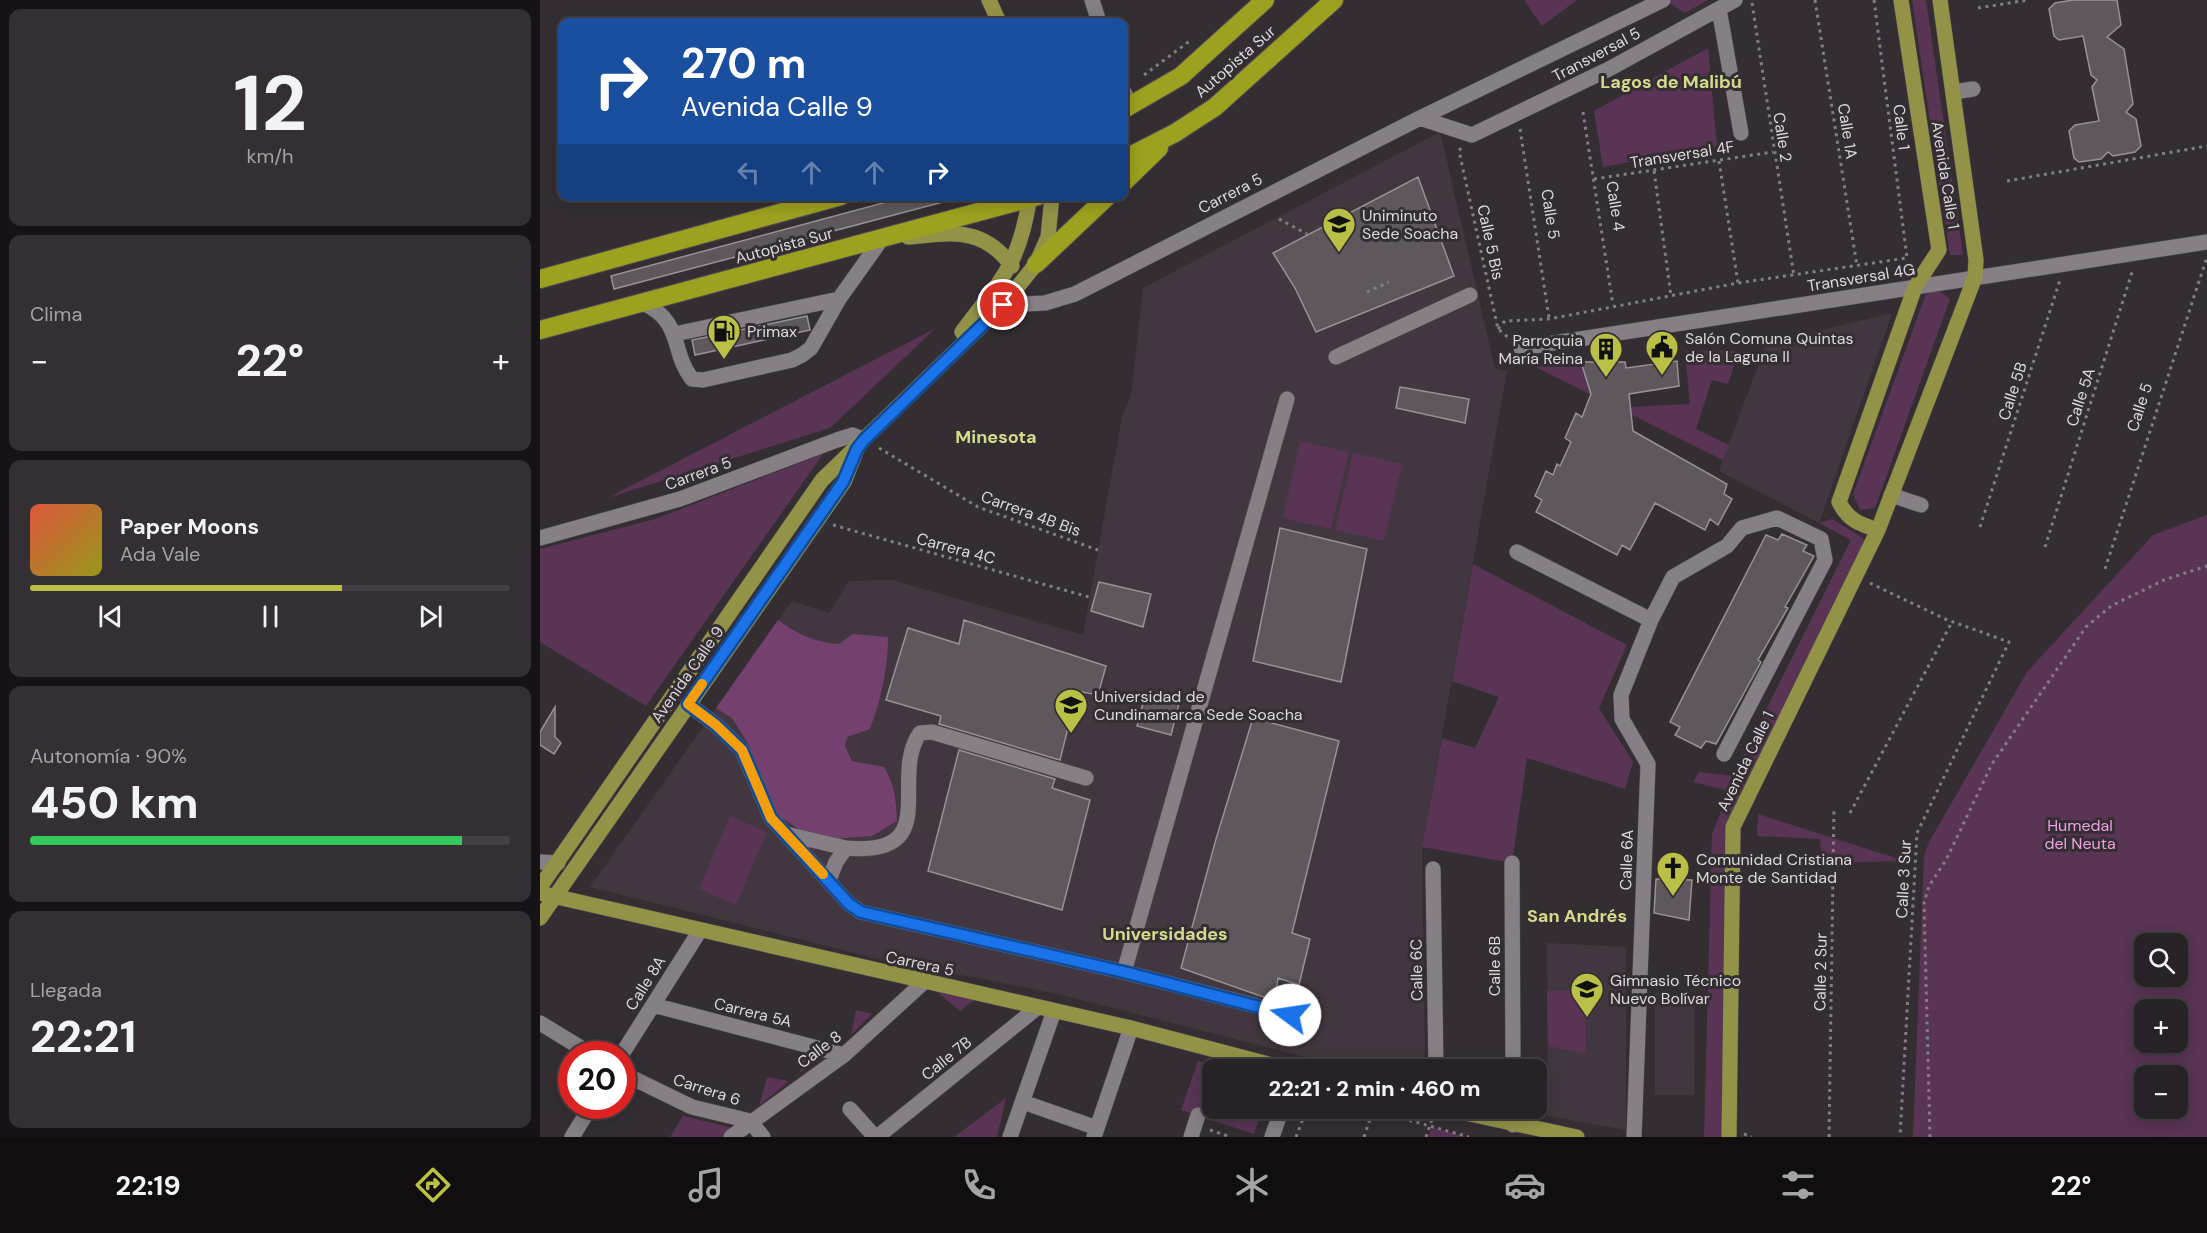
<!DOCTYPE html>
<html lang="es">
<head>
<meta charset="utf-8">
<style>
	:root { --surface:#272226; --page:#332f32; --text:#f1f3f6; --muted:#a4a4a7; --line:#433f43; --accent:#bac045 }
	body { margin:0; font-family:"DM Sans",sans-serif; background:var(--page); color:var(--text); height:100vh; display:flex; flex-direction:column; font-size:22px; white-space:nowrap }
	* { box-sizing:border-box; margin:0 }
	p { font-size:20px; color:var(--muted) }
	.icon { flex:none; width:33px; height:33px; fill:none; stroke:currentColor; stroke-width:2; stroke-linecap:round; stroke-linejoin:round }
	.map { position:relative; flex:1; overflow:hidden }
	.drawer { display:flex; flex-direction:column; gap:9px; padding:9px; background:#151315; width:540px }
	.drawer>* { flex:none }
	.top-card { position:absolute; left:18px; top:18px; width:570px; height:183px; border-radius:12px; box-shadow:0 3px 15px #0003,0 0 0 2px var(--line); background:#1a4fa0; color:#fff; overflow:hidden }
	.tools { position:absolute; left:1594px; top:933px; display:grid; gap:12px }
	.tools a { display:grid; place-items:center; width:54px; height:54px; border-radius:12px; background:var(--surface); box-shadow:0 3px 15px #0003,0 0 0 2px var(--line); font-size:30px }
	.speed { position:absolute; left:18px; top:1041px; display:flex; gap:12px; font-size:30px; font-weight:700; text-align:center }
	.speed>* { display:grid; place-content:center; width:78px; height:78px; border-radius:50%; background:var(--surface); box-shadow:0 3px 15px #0003,0 0 0 2px var(--line); line-height:1 }
	.speed .limit { border:9px solid #d22; background:#fff; color:#111 }
	.pin { position:absolute; display:grid; place-items:center; width:51px; height:51px; color:#fff; margin:-26px; border:3px solid #fff; border-radius:50%; box-shadow:0 2px 6px #0007 }
	.me { position:absolute; width:66px; margin:-33px; rotate:284deg; stroke-linejoin:round; filter:drop-shadow(0 0 4px #0008) }
	.turn { display:flex; align-items:center; gap:21px; height:126px; padding:0 24px; font-size:27px }
	.turn .icon { width:78px; height:78px; stroke-width:2.5 }
	.turn b { display:block; font-size:42px; line-height:51px }
	.lanes { display:flex; align-items:center; height:57px; padding:0 24px; background:#0003; justify-content:center; gap:30px; direction:ltr }
	.lanes .off { opacity:.35 }
	.big { font-size:45px; font-weight:800; line-height:1.1 }
	.drawer .tile { flex:1; display:flex; flex-direction:column; justify-content:center; gap:9px; min-width:0; padding:0 21px; border-radius:12px; background:var(--page) }
	.drawer .dial { align-items:center; gap:0 }
	.dial b { font-size:78px; line-height:1 }
	.song { display:flex; align-items:center; gap:18px }
	.cover { width:72px; height:72px; border-radius:9px; background:linear-gradient(135deg,hsl(10 70% 55%),hsl(60 70% 35%)) }
	.played { height:6px; border-radius:3px; background:linear-gradient(90deg,var(--accent) 65%,var(--line) 65%) }
	.keys { display:flex; justify-content:space-around; direction:ltr }
	.heat { display:flex; justify-content:space-between; align-items:center; font-size:33px; direction:ltr }
	.charge { height:9px; border-radius:4px; background:linear-gradient(90deg,#34c759 90%,var(--line) 0) }
	.trip { position:absolute; left:662px; top:1059px; width:345px; height:60px; border-radius:12px; background:var(--surface); box-shadow:0 3px 15px #0003,0 0 0 2px var(--line); font-weight:800; line-height:60px; text-align:center }
	.tabs { display:flex; height:96px; justify-content:space-around; align-items:center; background:#100e0f; color:var(--muted) }
	.tabs .icon { width:42px; height:42px }
	.tabs .on { color:var(--accent) }
	.tabs b { font-size:27px; color:var(--text) }
	main { display:flex; flex:1; min-height:0 }
	.map>svg:first-child { display:block }
	.built { fill:#423740 }
	.green { fill:#593454; fill-rule:evenodd }
	.forest { fill:#74406e }
	.building { fill:#5e585d; stroke:#989196; stroke-width:1.5 }
	.lines { fill:none; stroke-linecap:round; stroke-linejoin:round }
	.minor-casing { stroke:#514d51; stroke-width:16 }
	.major-casing { stroke:#514d51; stroke-width:16 }
	.highway-casing { stroke:#514d51; stroke-width:20 }
	.path { stroke:#837e82; stroke-width:3; stroke-dasharray:3 4.5; stroke-linecap:butt }
	.minor { stroke:#867f85; stroke-width:15 }
	.major { stroke:#939348; stroke-width:15 }
	.highway { stroke:#9ca11f; stroke-width:18 }
	.route-casing { stroke:#114b97; stroke-width:15 }
	.route { stroke:#1a73e8; stroke-width:10 }
	.slow { stroke:#f59e0b; stroke-width:10 }
	.labels { text-anchor:middle; stroke-width:6; stroke-linejoin:round; paint-order:stroke }
	.street-label { font-size:16px; fill:#ddd9dc; stroke:#342e33 }
	.poi-label { font-size:16px; fill:#ddd9dc; stroke:#342e33; text-anchor:start }
	.park-label { font-size:16px; fill:#efa0e5; stroke:#342e33 }
	.neighbourhood-label { font-size:18px; font-weight:bold; fill:#d5db8d; stroke:#342e33 }
</style>
</head>
<body>
<main>
<section class="drawer">
<div class="tile dial"><b>12</b><p>km/h</p></div>
<div class="tile"><p>Clima</p>
<div class="heat"><a>−</a><b class="big">22°</b><a>+</a></div>
</div>
<div class="tile">
<div class="song"><i class="cover"></i><div><b>Paper Moons</b><p>Ada Vale</p></div></div>
<div class="played"></div>
<div class="keys"><svg class="icon" aria-label="previous" viewBox="0 0 24 24"><path d="M18 5L8 12l10 7zM5 5v14"/></svg><svg class="icon" aria-label="pause" viewBox="0 0 24 24"><path d="M8 5v14M16 5v14"/></svg><svg class="icon" aria-label="next" viewBox="0 0 24 24"><path d="M6 5l10 7-10 7zM19 5v14"/></svg></div>
</div>
<div class="tile"><p>Autonomía · 90%</p><b class="big">450 km</b><div class="charge"></div></div>
<div class="tile"><p>Llegada</p><b class="big">22:21</b></div>
</section>
<div class="map">
<svg width="1667" height="1137" viewBox="0 0 1667 1137">
	<rect width="100%" height="100%" fill="#342e33"/>
	<path class="built" d="M900 132 955 368 967 371 882 847 885 1069H814L517 994 335 958 50 887 252 601 289 613 309 581 352 580 543 635 582 417 591 396 603 288Z
		M1352 313 1279 523 1179 471 1226 344Z
		M1007 943 1086 947V1130L1008 1116Z
		M1115 993 1155 997 1154 1095H1115Z"/>
	<path class="green" d="M984 0H1037L1002 26Z
		M1125 0H1168L1145 13Z
		M1372 0H1386L1423 255H1410Z
		M1168 48 1177 146 1063 167 1054 111Z
		M1400 291 1410 299 1335 508 1320 510 1313 494 1386 294Z
		M396 328 290 428 67 498Z
		M1145 351H1199L1188 384 1172 380 1156 429 1189 445 1183 460 993 366 1041 362 1051 394 1090 407 1150 404Z
		M760 441 809 452 791 529 743 518Z
		M813 453 862 464 844 541 795 530Z
		M283 454 106 706 0 642V549L115 519Z
		M1667 515V1137H1373L1384 856 1389 842 1487 672 1613 535ZM1605 944H1638V976H1605ZM1605 1010H1638V1042H1605ZM1605 1076H1638V1108H1605Z
		M1292 519 1323 538 1325 543 1185 830 1181 1137H1164L1172 834 1189 791 1153 782 1159 772 1193 776 1311 540 1279 523Z
		M933 564 1087 645 1059 708 1093 762 1085 789 987 758 972 863 882 847 902 738 935 748 959 697 912 681Z
		M1218 814 1365 861 1282 863 1280 839 1217 836Z
		M190 816 227 832 196 905 159 889Z
		M1045 990 1046 1054 1008 1046 1007 991Z
		M397 992 436 999 420 1011Z
		M316 1010 332 1014 311 1035Z
		M264 1051 282 1057 260 1073Z
		M658 1061 688 1069 672 1070V1108L722 1109 714 1134 641 1110Z
		M227 1077 249 1081 219 1106Z
		M466 1098 457 1137H414Z
		M143 1116 193 1128 182 1137H130Z
		M892 1127 925 1137H889Z"/>
	<path class="forest" d="M238 620C259 635 274 642 299 644L313 634 348 637C348 668 341 700 330 729L307 737 305 746 312 761 344 767C355 785 356 800 357 821L332 836 292 839 267 835 247 821 233 816 209 758V745L192 718 176 708Z"/>
	<path class="building" d="M1533 0H1577L1581 25 1567 37 1584 49 1593 104 1586 112 1596 119 1601 146 1595 152 1573 156 1568 152 1561 159 1539 162 1534 158 1529 131 1535 125 1559 121 1552 87 1557 80 1551 75 1543 36 1519 40 1514 36 1509 9 1515 3Z
		M878 177 914 276 776 332 755 288 733 253Z
		M369 196H406L407 201 74 289 71 276Z
		M267 316 270 330 155 355 152 340Z
		M1137 361 1139 386 1089 394 1093 431 1187 484 1184 494 1192 499 1178 525 1170 519 1165 530 1115 503 1090 550 1082 545 1077 555 996 512 1002 500 995 496 1006 471 1013 475 1017 464 1020 466 1031 442 1025 438 1036 413 1042 417 1051 394 1041 362H1085L1086 368Z
		M860 387 929 399 925 423 856 408Z
		M740 528 827 549 801 682 713 661Z
		M1242 534 1267 545 1263 551 1274 556 1245 607 1248 608 1218 660 1221 662 1176 744 1166 741 1161 748 1135 735 1140 727 1130 722 1226 535 1238 540Z
		M559 582 611 594 603 627 551 611Z
		M424 620 566 666 558 695 537 691 520 760 399 724 401 716 346 700 368 628 419 644Z
		M606 692 640 700 631 735 597 726Z
		M15 707V737L21 743 14 754 0 745V732Z
		M713 718 799 741 752 933 770 939 759 985 738 978 735 1001 641 968 676 839Z
		M419 750 515 779 512 788 550 800 522 910 388 871Z
		M1116 879 1152 880 1149 920 1114 913Z"/>
	<g class="lines">
		<defs>
			<path id="minor" d="M552 0 559 22
				M1179 9 1201 133
				M584 92 591 106
				M1413 92 1433 89
				M880 118 1123 0
				M103 303C144 322 130 351 152 379L163 380 252 360 262 355 271 348 299 299 341 240
				M463 305 505 303 535 294 880 118 932 135 1069 69 1195 0
				M135 334 299 299
				M981 348 1667 242
				M796 357 930 295
				M1351 495 1381 505
				M0 538 140 499 297 440 313 435 324 440
				M977 552 1111 620
				M148 704 176 725 202 750 231 818 309 904 321 912 584 972 771 1020
				M246 834 306 848
				M0 862 18 863
				M972 863 973 1070
				M893 869 896 1070
				M289 880 296 862 306 848C405 857 348 778 380 733L392 732 546 778
				M584 972 747 399
				M113 1005 304 1055
				M0 1023 51 1054
				M82 1054 159 932
				M82 1073 152 1107 210 1121 223 1137
				M483 1102 557 1128
				M973 1108V1125
				M310 1109 335 1137
				M32 1137 51 1106
				M191 1137 304 1055 384 982
				M337 1137 498 1007
				M470 1137 514 1011
				M554 1137 591 1028
				M651 1137 658 1115
				M732 1137 742 1108
				M1094 1137 1108 764 1082 719 1081 695 1111 620 1133 577 1187 546 1202 528 1237 518 1281 539 1285 560 1184 754"/>
			<path id="major" d="M449 0 459 22
				M368 237C412 233 442 226 472 266
				M422 332C462 278 479 266 490 196
				M1338 530C1319 524 1308 520 1299 502L1375 287 1399 250 1361 0
				M0 887 282 480 463 305 496 264 508 237 512 196
				M0 893 591 1028 751 1070
				M0 918 304 482 317 449
				M902 1108 1037 1137
				M1189 1137 1193 827 1338 530 1435 277 1436 260 1400 0"/>
			<path id="highway" d="M584 109 641 76 725 0
				M584 159 635 133 675 107 794 0
				M584 182 619 148
				M496 264 568 196
				M0 279 301 196
				M0 330 498 196"/>
		</defs>
		<use href="#minor" class="minor-casing"/>
		<use href="#major" class="major-casing"/>
		<use href="#highway" class="highway-casing"/>
		<path class="path" d="M1275 0 1317 266
			M1212 3 1254 276
			M1438 8 1488 0
			M604 75 651 40
			M1043 112 1073 305
			M980 129 1009 318
			M921 148 919 151 958 329 969 338
			M1179 161 1198 283
			M1114 171 1131 296
			M1054 179 1233 152
			M1467 181 1667 146
			M739 219 767 234
			M827 292 849 282
			M958 329 965 321 1009 319 1198 283 1367 258 1334 0
			M339 448 438 507 558 550
			M293 525 549 597
			M1440 527 1520 280
			M1505 547 1593 269
			M1565 569 1667 257
			M1330 583 1405 619 1469 642 1377 833 1360 1137
			M1310 813 1412 622
			M826 1108 929 1137
			M670 1130 691 1137
			M1204 1134 1212 1137
			M756 1137 767 1108
			M824 1137 833 1110
			M886 1137 892 1119
			M1289 1137 1294 807
			M1390 1137 1384 903 1389 886 1406 860 1452 764 1546 627 1571 606 1624 580 1667 566"/>
		<use href="#minor" class="minor"/>
		<use href="#major" class="major"/>
		<use href="#highway" class="highway"/>
	</g>
	<g class="lines">
		<defs>
			<path id="route" d="M463 305 324 440 317 449 303 482 148 704 176 725 202 750 231 818 309 904 321 912 584 972 750 1015"/>
		</defs>
		<use href="#route" class="route-casing"/>
		<use href="#route" class="route"/>
		<path class="slow" d="M162 684 148 704 176 725 202 750 231 818 283 874"/>
	</g>
	<defs>
		<symbol id="university-pin" viewBox="-11 -11 22 30"><path d="M0 17L-7.5 6A9.5 9.5 0 1 1 7.5 6Z" fill="#bac045" stroke="#342e33"/><path d="M0-5L7-2L0 1L-7-2ZM-4 1L0 2.5L4 1V4Q0 6-4 4Z" fill="#111"/></symbol>
		<symbol id="fuel-pin" viewBox="-11 -11 22 30"><path d="M0 17L-7.5 6A9.5 9.5 0 1 1 7.5 6Z" fill="#bac045" stroke="#342e33"/><path d="M-5.5-6h7V0h2V4h1.3V-2.5L3-4.5l.8-.8L6-3V5H2.5V1h-1V6h-7ZM-4.2-4.7v3.2H.2V-4.7Z" fill="#111"/></symbol>
		<symbol id="civic-pin" viewBox="-11 -11 22 30"><path d="M0 17L-7.5 6A9.5 9.5 0 1 1 7.5 6Z" fill="#bac045" stroke="#342e33"/><path d="M-.6-6.5H3V-4.5H.6V-3L4-1V1h2V6H-6V1h2V-1L-.6-3ZM-1.2 2.5V6h2.4V2.5Z" fill="#111"/></symbol>
		<symbol id="building-pin" viewBox="-11 -11 22 30"><path d="M0 17L-7.5 6A9.5 9.5 0 1 1 7.5 6Z" fill="#bac045" stroke="#342e33"/><path d="M-4-6H4V6H1V3H-1V6H-4ZM-2.5-4.3h1.7v1.8h-1.7ZM.8-4.3h1.7v1.8H.8ZM-2.5-1h1.7V.8h-1.7ZM.8-1h1.7V.8H.8Z" fill="#111"/></symbol>
		<symbol id="church-pin" viewBox="-11 -11 22 30"><path d="M0 17L-7.5 6A9.5 9.5 0 1 1 7.5 6Z" fill="#bac045" stroke="#342e33"/><path d="M-1.2-6h2.4v3.5h3.3v2.4h-3.3V6h-2.4V-.1h-3.3v-2.4h3.3Z" fill="#111"/></symbol>
		<symbol id="school-pin" viewBox="-11 -11 22 30"><path d="M0 17L-7.5 6A9.5 9.5 0 1 1 7.5 6Z" fill="#bac045" stroke="#342e33"/><path d="M0-5L7-2L0 1L-7-2ZM-4 1L0 2.5L4 1V4Q0 6-4 4Z" fill="#111"/></symbol>
	</defs>
	<g fill-rule="evenodd">
		<use href="#university-pin" x="780" y="205" width="38" height="52"/>
		<use href="#fuel-pin" x="165" y="312" width="38" height="52"/>
		<use href="#civic-pin" x="1103" y="328" width="38" height="52"/>
		<use href="#building-pin" x="1047" y="330" width="38" height="52"/>
		<use href="#university-pin" x="512" y="686" width="38" height="52"/>
		<use href="#church-pin" x="1114" y="849" width="38" height="52"/>
		<use href="#school-pin" x="1028" y="970" width="38" height="52"/>
	</g>
	<g class="labels">
		<g class="street-label">
			<text transform="translate(1056 54) rotate(-28)" y="6">Transversal 5</text>
			<text transform="translate(695 61) rotate(-41)" y="6">Autopista Sur</text>
			<text transform="translate(1362 127) rotate(83)" y="6">Calle 1</text>
			<text transform="translate(1308 131) rotate(81)" y="6">Calle 1A</text>
			<text transform="translate(1243 137) rotate(81)" y="6">Calle 2</text>
			<text transform="translate(1142 154) rotate(-9)" y="6">Transversal 4F</text>
			<text transform="translate(1406 175) rotate(81)" y="6">Avenida Calle 1</text>
			<text transform="translate(690 193) rotate(-27)" y="6">Carrera 5</text>
			<text transform="translate(1076 206) rotate(81)" y="6">Calle 4</text>
			<text transform="translate(1011 214) rotate(81)" y="6">Calle 5</text>
			<text transform="translate(951 242) rotate(78)" y="6">Calle 5 Bis</text>
			<text transform="translate(244 245) rotate(-15)" y="6">Autopista Sur</text>
			<text transform="translate(1321 277) rotate(-9)" y="6">Transversal 4G</text>
			<text transform="translate(1472 391) rotate(-72)" y="6">Calle 5B</text>
			<text transform="translate(1540 397) rotate(-72)" y="6">Calle 5A</text>
			<text transform="translate(1599 407) rotate(-72)" y="6">Calle 5</text>
			<text transform="translate(158 473) rotate(-20)" y="6">Carrera 5</text>
			<text transform="translate(491 513) rotate(20)" y="6">Carrera 4B Bis</text>
			<text transform="translate(416 548) rotate(15)" y="6">Carrera 4C</text>
			<text transform="translate(147 674) rotate(-55)" y="6">Avenida Calle 9</text>
			<text transform="translate(1205 761) rotate(-64)" y="6">Avenida Calle 1</text>
			<text transform="translate(1086 860) rotate(-88)" y="6">Calle 6A</text>
			<text transform="translate(1363 879) rotate(-87)" y="6">Calle 3 Sur</text>
			<text transform="translate(380 963) rotate(12)" y="6">Carrera 5</text>
			<text transform="translate(954 966) rotate(-90)" y="6">Calle 6B</text>
			<text transform="translate(876 970) rotate(-91)" y="6">Calle 6C</text>
			<text transform="translate(1280 972) rotate(-89)" y="6">Calle 2 Sur</text>
			<text transform="translate(105 983) rotate(-58)" y="6">Calle 8A</text>
			<text transform="translate(213 1012) rotate(14)" y="6">Carrera 5A</text>
			<text transform="translate(279 1049) rotate(-37)" y="6">Calle 8</text>
			<text transform="translate(406 1058) rotate(-39)" y="6">Calle 7B</text>
			<text transform="translate(167 1089) rotate(18)" y="6">Carrera 6</text>
		</g>
		<g class="poi-label">
			<text x="822" y="221">Uniminuto<tspan x="822" dy="18">Sede Soacha</tspan></text>
			<text x="207" y="337">Primax</text>
			<text x="1145" y="344">Salón Comuna Quintas<tspan x="1145" dy="18">de la Laguna II</tspan></text>
			<text x="1043" y="346" text-anchor="end">Parroquia<tspan x="1043" dy="18">María Reina</tspan></text>
			<text x="554" y="702">Universidad de<tspan x="554" dy="18">Cundinamarca Sede Soacha</tspan></text>
			<text x="1156" y="865">Comunidad Cristiana<tspan x="1156" dy="18">Monte de Santidad</tspan></text>
			<text x="1070" y="986">Gimnasio Técnico<tspan x="1070" dy="18">Nuevo Bolívar</tspan></text>
		</g>
		<g class="park-label">
			<text x="1540" y="831">Humedal<tspan x="1540" dy="18">del Neuta</tspan></text>
		</g>
		<g class="neighbourhood-label">
			<text x="1131" y="88">Lagos de Malibú</text>
			<text x="456" y="443">Minesota</text>
			<text x="1037" y="922">San Andrés</text>
			<text x="625" y="940">Universidades</text>
		</g>
	</g>
</svg>
<div class="tools">
<a><svg class="icon" aria-label="search" viewBox="0 0 24 24"><circle cx="10" cy="10" r="6"/><path d="M15 15l6 6"/></svg></a>
<a>+</a>
<a>−</a>
</div>
<div class="speed"><div class="limit">20</div></div>
<div class="pin" style="left:463px;top:305px;background:#d93025"><svg class="icon" aria-label="arrive" viewBox="0 0 24 24"><path d="M6 21V4h12l-3 4 3 4H6"/></svg></div>
<svg class="me" style="left:750px;top:1015px" viewBox="-20 -20 40 40"><circle r="19" fill="#fff"/><path d="M0-13L10 11 0 6-10 11z" fill="#1a73e8"/></svg>
<div class="trip">22:21 · 2 min · 460 m</div>
<div class="top-card">
<div class="turn"><svg class="icon" aria-label="right" viewBox="0 0 24 24"><path d="M7 20v-9h11M14 6l5 5-5 5"/></svg><div><b>270 m</b>Avenida Calle 9</div></div>
<div class="lanes"><svg class="icon off" aria-label="left" viewBox="0 0 24 24"><path d="M17 20v-9H6M10 6l-5 5 5 5"/></svg><svg class="icon off" aria-label="ahead" viewBox="0 0 24 24"><path d="M12 20V5M6 11l6-6 6 6"/></svg><svg class="icon off" aria-label="ahead" viewBox="0 0 24 24"><path d="M12 20V5M6 11l6-6 6 6"/></svg><svg class="icon" aria-label="right" viewBox="0 0 24 24"><path d="M7 20v-9h11M14 6l5 5-5 5"/></svg></div>
</div>
</div>
</main>
<nav class="tabs">
<b>22:19</b>
<svg class="icon on" aria-label="directions" viewBox="0 0 24 24"><path d="M12 3l9 9-9 9-9-9zM9 14v-3h6M13 9l2 2-2 2"/></svg>
<svg class="icon" aria-label="music" viewBox="0 0 24 24"><path d="M9 18V5l10-2v13"/><circle cx="6" cy="18" r="3"/><circle cx="16" cy="16" r="3"/></svg>
<svg class="icon" aria-label="phone" viewBox="0 0 24 24"><path d="M5 4h4l2 5-3 2q2 4 5 5l2-3 5 2v4C11 20 4 13 5 4z"/></svg>
<svg class="icon" aria-label="climate" viewBox="0 0 24 24"><path d="M12 3v18M4 7l16 10M4 17L20 7"/></svg>
<svg class="icon" aria-label="car" viewBox="0 0 24 24"><path d="M5 17H2v-5l4-1 3-4h7l3 4 3 1v5h-3M9 17h6M6 11h13"/><circle cx="7" cy="17" r="2"/><circle cx="17" cy="17" r="2"/></svg>
<svg class="icon" aria-label="filters" viewBox="0 0 24 24"><path d="M4 7h16M4 17h16"/><circle cx="9" cy="7" r="2"/><circle cx="15" cy="17" r="2"/></svg>
<b>22°</b>
</nav>
</body>
</html>
